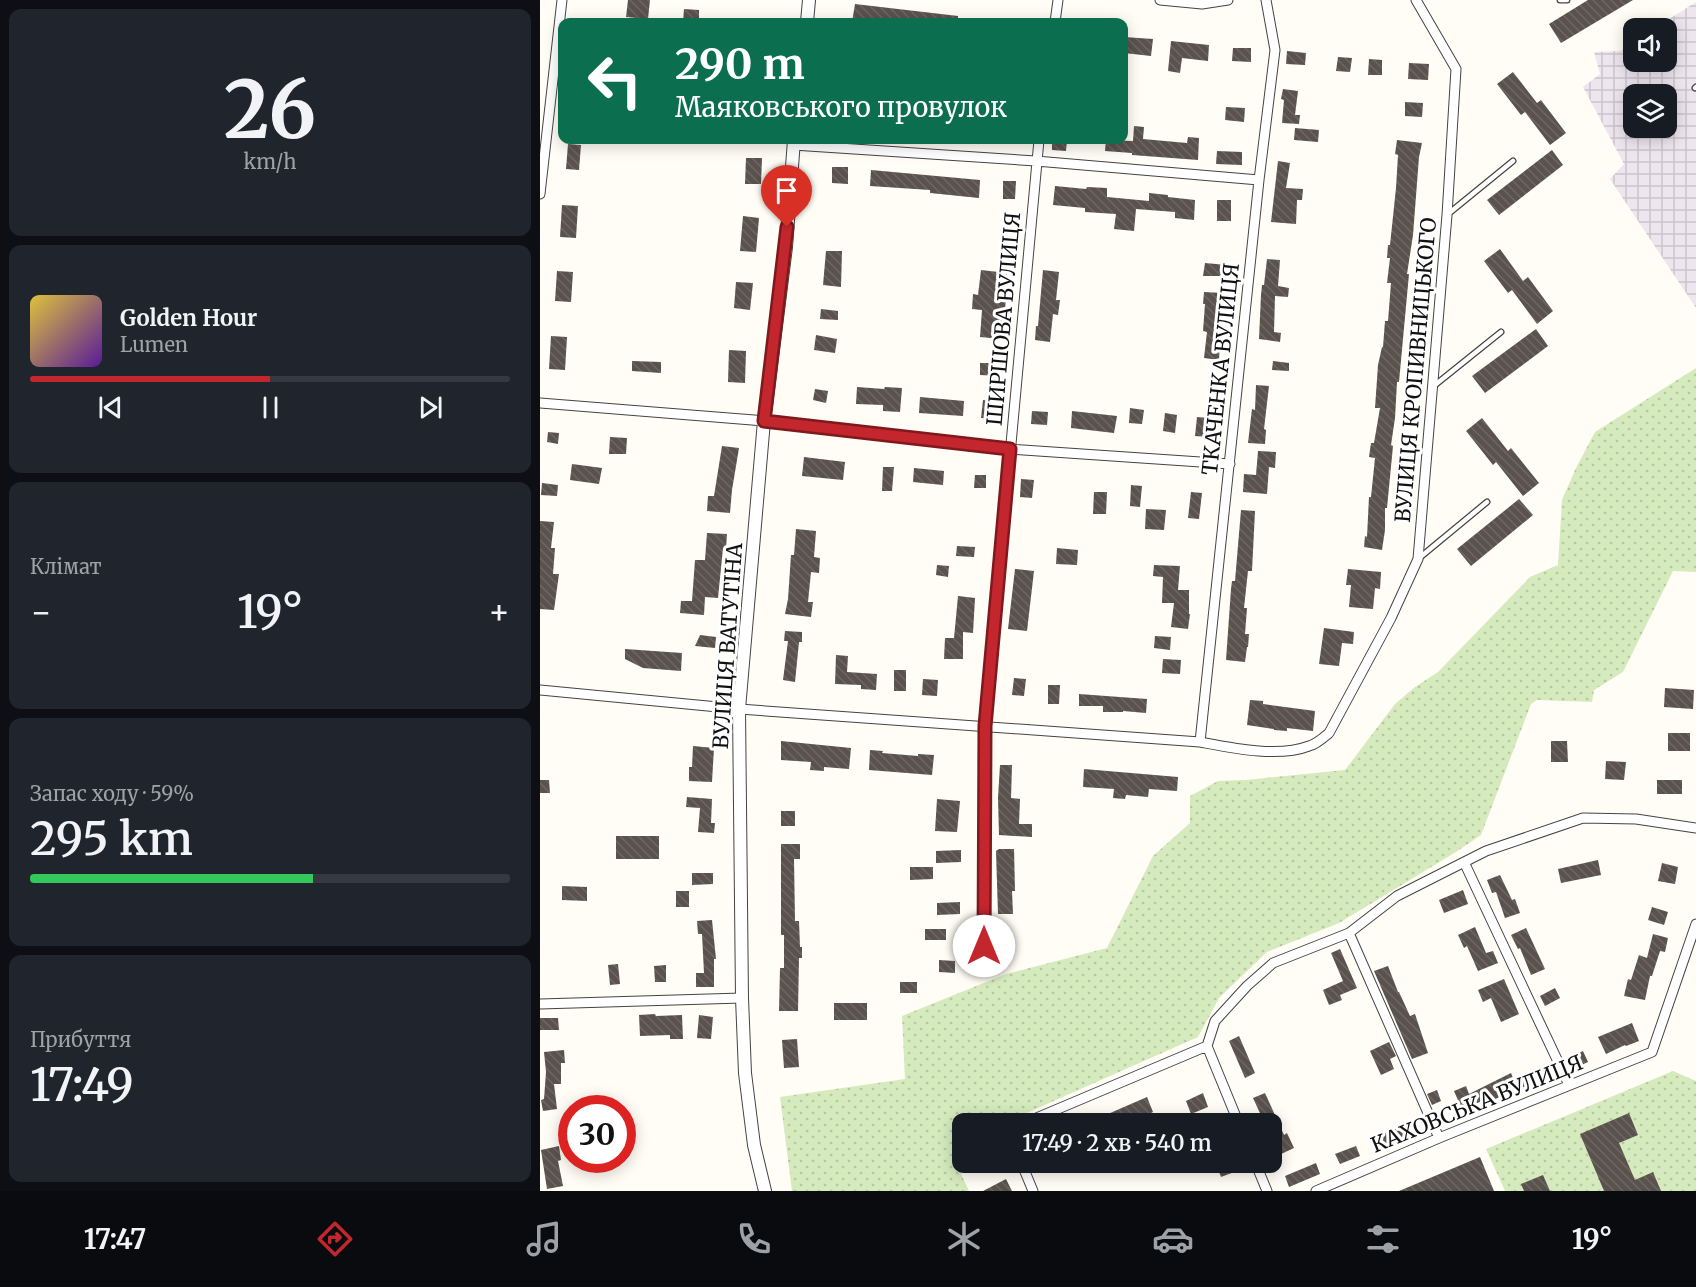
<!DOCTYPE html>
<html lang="uk">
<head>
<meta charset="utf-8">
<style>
	:root { --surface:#171b24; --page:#20242c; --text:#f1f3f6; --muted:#9ea1a6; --line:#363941; --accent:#c4262e }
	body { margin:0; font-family:Merriweather,serif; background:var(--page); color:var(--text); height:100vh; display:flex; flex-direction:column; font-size:22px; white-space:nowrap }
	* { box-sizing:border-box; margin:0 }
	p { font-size:20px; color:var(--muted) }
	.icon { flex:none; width:33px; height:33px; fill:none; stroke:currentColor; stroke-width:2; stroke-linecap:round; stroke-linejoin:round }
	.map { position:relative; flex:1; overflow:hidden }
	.details { display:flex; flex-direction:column; gap:9px; padding:9px; background:#0d0f14; width:540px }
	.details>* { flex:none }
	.hud { position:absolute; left:18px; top:18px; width:570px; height:126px; border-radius:12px; box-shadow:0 3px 15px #0003; background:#0b6e4f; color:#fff; overflow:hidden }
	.controls { position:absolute; left:1083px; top:18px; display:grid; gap:12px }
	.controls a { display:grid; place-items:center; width:54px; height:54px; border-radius:12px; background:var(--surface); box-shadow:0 3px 15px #0003; font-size:30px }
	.speed { position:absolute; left:18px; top:1095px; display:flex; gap:12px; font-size:30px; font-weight:700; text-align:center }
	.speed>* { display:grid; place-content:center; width:78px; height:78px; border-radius:50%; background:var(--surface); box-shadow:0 3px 15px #0003; line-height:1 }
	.speed .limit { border:9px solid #d22; background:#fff; color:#111 }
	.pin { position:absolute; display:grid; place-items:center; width:51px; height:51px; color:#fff; margin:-62px -26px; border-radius:50% 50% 50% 0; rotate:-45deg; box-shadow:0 0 6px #0007 }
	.pin .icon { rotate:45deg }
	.me { position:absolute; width:66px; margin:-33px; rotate:0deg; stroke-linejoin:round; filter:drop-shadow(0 0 4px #0008) }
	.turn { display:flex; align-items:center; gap:21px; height:126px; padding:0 18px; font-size:27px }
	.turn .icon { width:78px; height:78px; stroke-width:2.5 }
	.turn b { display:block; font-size:42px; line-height:51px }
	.big { font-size:45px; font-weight:600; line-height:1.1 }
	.details .card { flex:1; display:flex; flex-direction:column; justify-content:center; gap:9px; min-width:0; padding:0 21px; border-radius:12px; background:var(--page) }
	.details .dial { align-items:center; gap:0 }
	.dial b { font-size:78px; line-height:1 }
	.song { display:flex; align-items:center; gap:18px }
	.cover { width:72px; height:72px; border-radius:9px; background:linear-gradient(135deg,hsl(50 70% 55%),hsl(270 70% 35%)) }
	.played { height:6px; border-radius:3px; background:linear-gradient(90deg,var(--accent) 50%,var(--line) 50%) }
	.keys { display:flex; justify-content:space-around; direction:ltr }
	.heat { display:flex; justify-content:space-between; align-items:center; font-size:33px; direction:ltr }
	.charge { height:9px; border-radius:4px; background:linear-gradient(90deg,#34c759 59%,var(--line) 0) }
	.trip { position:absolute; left:412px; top:1113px; width:330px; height:60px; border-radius:12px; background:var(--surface); box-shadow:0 3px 15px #0003; font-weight:600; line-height:60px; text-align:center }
	.tabs { display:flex; height:96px; justify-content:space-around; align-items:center; background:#090b0e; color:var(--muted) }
	.tabs .icon { width:42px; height:42px }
	.tabs .selected { color:var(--accent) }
	.tabs b { font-size:27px; color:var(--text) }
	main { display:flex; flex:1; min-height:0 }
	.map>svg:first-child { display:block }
	.industrial { fill:url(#industrial-grid); fill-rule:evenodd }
	.green { fill:url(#green-dots) }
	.building { fill:url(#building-back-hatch) }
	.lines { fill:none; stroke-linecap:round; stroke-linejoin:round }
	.service-casing { stroke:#444; stroke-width:7 }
	.minor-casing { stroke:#444; stroke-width:11 }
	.tertiary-casing { stroke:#444; stroke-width:14 }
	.service { stroke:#fff; stroke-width:4.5 }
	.minor { stroke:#fff; stroke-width:9 }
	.tertiary { stroke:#fff; stroke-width:12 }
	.route-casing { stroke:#7f191e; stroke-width:15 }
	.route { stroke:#c4262e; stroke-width:10 }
	.labels { text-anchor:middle; stroke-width:6; stroke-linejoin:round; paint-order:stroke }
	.street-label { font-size:21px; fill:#111; stroke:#fff }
</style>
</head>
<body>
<main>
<section class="details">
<div class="card dial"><b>26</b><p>km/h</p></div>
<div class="card">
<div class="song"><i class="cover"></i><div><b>Golden Hour</b><p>Lumen</p></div></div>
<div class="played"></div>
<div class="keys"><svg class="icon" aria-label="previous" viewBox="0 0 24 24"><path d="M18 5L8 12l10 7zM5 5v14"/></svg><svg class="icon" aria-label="pause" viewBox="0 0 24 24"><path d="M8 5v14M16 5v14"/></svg><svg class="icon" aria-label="next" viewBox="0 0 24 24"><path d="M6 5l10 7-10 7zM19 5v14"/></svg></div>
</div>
<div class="card"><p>Клімат</p>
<div class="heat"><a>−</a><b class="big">19°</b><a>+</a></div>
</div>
<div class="card"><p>Запас ходу · 59%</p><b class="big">295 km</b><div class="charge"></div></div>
<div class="card"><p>Прибуття</p><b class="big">17:49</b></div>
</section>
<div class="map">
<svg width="1156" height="1191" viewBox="0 0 1156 1191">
	<defs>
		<pattern id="industrial-grid" width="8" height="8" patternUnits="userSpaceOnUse" patternTransform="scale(1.5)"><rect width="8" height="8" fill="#eee6ef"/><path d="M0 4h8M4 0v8" fill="none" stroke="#cbc4cc"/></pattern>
		<pattern id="green-dots" width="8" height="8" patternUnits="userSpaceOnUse" patternTransform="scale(1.5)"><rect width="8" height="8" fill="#d5ebbd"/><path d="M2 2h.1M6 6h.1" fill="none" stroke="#b6c8a1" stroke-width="1.8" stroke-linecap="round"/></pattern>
		<pattern id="building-back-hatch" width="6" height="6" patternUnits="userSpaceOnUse" patternTransform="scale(1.5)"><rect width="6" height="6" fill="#5a524d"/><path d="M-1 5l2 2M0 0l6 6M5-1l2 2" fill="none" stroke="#6d6662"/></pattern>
	</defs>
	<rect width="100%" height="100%" fill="#fffdf5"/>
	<path class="industrial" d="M1156 2V308L1070 179 1084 164 1043 87 1060 74 1054 52 1080 51 1093 42 1094 62H1126V28H1115ZM1094 94H1126V128H1094Z"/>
	<path class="green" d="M1156 368V572L1133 571 1083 672 1054 690 1052 702 997 700 991 704 941 835 916 852 799 923 727 952 679 998 658 1037 482 1115 474 1123 423 1124V1162L433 1163 421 1174 429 1191H252L240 1097 365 1079 362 1016 466 974 567 948 613 856 650 823V796L678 781 706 780 805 770 855 704 875 687 898 672 990 577 1018 565 1022 500 1036 468 1055 432Z
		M1133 1071 1156 1081V1191H965L946 1149Z"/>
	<path class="building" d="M88 0H110L108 19 86 17Z
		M1048 0H1093L1021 43 1009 24Z
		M315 4 418 16V22H312Z
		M144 9 159 10V22H143Z
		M584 37 613 39 611 56 584 53Z
		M631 41 669 45 668 61 642 58 640 73 628 71Z
		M693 48H711V62L692 61Z
		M747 51 766 53 765 65 746 64Z
		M798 57 812 58 810 72 796 71Z
		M829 59 842 60V75H828Z
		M869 63 889 64 888 80 868 79Z
		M973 72 997 103 1001 100 1026 133 1010 145 985 112 981 115 957 84Z
		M743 89 758 91 755 115H760L759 124 742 123 744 100 741 99Z
		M865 102 883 103 882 117 865 116Z
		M686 107 705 108 704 122 685 120Z
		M594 126 604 127 603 139 647 143 648 137 659 138 658 160 592 155V153L565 151 566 140 593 141Z
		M755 128 779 130 778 142 754 140Z
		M512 140H527L526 151 512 150Z
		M857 140 882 143 879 157 873 235 867 274H869L859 382H857L855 418 851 445 853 446 847 508H845V530L842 550 824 547 825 536 827 537 829 497H831L835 458 829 457 831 443H834L840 408H835L838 365 842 347H843L845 321H848L851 283H847L850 258H847L848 245H850L856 188 858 155 855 154Z
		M28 144 41 145 39 170 26 169Z
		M1012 150 1023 165 959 215 947 200Z
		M677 151 702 152V165L676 164Z
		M206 158H222L221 184H205Z
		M738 161 750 163 746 188 763 189 762 200H757L756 224 731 222Z
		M292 167H308V184L292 183Z
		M331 170 440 180 439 198 390 193V190L330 186Z
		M463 181H476L475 199H463Z
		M515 186 546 189 547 187 567 188V197L609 201V193L628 195V197L655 200 654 220 635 218V212L596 209 594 231 574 229 576 214 545 212V208L513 205Z
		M677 200H691V221H677Z
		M22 205 38 206 36 238 20 237Z
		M203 216 219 218 216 252 200 251Z
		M960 249 983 281 988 277 1013 311 997 324 972 290 968 293 944 261Z
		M286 251H302L301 287 283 285Z
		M727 259 740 260 738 286 749 288 748 297 735 296 734 332 741 333 740 342 719 339 721 295 722 285H724Z
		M665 263 687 265V276H663Z
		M441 270 467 273 464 297H466L465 311H463L461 339 440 337 442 310 432 309 433 294 438 295Z
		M503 270 519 272 516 300H520L518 315 513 314 510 342 495 340 496 326H498Z
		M17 271 33 272 31 302 15 301Z
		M196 282 213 283 210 310 194 308Z
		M664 292 683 293 679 360 664 358 667 332 663 331 665 304H663Z
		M281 309 298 311V320L280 319Z
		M996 329 1008 346 945 393 932 376Z
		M276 335 297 339 295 353 274 350Z
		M11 336 27 337 25 370 9 369Z
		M189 350 206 351 205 383 188 382Z
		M92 361 121 362V373L92 371Z
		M733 361 749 363V371L732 370Z
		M440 363H460L459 376 440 375Z
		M716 385 729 386 724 429 726 430 725 444 708 443 712 409 715 410Z
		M317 387 344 389 345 387 362 388 360 412 343 411V405L316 404Z
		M275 389 288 391 286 403 273 400Z
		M380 397 424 401 423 416 379 413Z
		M443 400 455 401 453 419 441 418Z
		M590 408 604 410 602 424 589 423Z
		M492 411 508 412 507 425 491 424Z
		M532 411 577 416 574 433 531 428Z
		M625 413 637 415 635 433 623 431Z
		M657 417 669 418 668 437 655 436Z
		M942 418 968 451 971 448 999 483 983 496 956 462 953 465 926 431Z
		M8 432 19 433 18 444 7 442Z
		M70 437 87 438 86 454H69Z
		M182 446 199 448 192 490 190 513 167 511 168 496H174Z
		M718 451 736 452 735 468 729 467 727 494 703 492 704 474 716 475Z
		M264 457 305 462 303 480 262 476Z
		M32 464 62 468 59 484 30 480Z
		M343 467H354L352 491H342Z
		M374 468 404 471 403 485 373 482Z
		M435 475H446V488H434Z
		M481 479 494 480 492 498 480 497Z
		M2 483 18 485 17 496 1 495Z
		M591 485 602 486 600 507 590 506Z
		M554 492H567L566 514H553Z
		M651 492 662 493 659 519 648 518Z
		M979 499 993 515 931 566 917 549Z
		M606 509 626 510 624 530 605 529Z
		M701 510 715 511 712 571H708L704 608H707L705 634H709L708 647H707L705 662 686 660 691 589 692 581H695Z
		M0 521 14 522 11 548H15L13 574H19L14 610 0 609Z
		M256 529 276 531 274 557 280 558 279 573 271 572 268 602H273L271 617 245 614 248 599 251 555H254Z
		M167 533 187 534 186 548H183L178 598 165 597 164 615 140 613 141 601H152L155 560H165Z
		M417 546 435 547 434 557 416 556Z
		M517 548 538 550 537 565 516 564Z
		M397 565 409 566 408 577 396 575Z
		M614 565 640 566 638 590H649V614H650L648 629 631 627 634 603H622L623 577 613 576Z
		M475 569 494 571 487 631 468 629Z
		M808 569 841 572 840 589 835 588 833 609 809 607 811 585H806Z
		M418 596 435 598 433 633 423 632V659H404L405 638H414Z
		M784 628 814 632 813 644 802 643 799 666 779 664Z
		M245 631 262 632V642H259L255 682 243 680 248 641H244Z
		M160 635 176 637 175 648 155 646Z
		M615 636 631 637 630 650 614 648Z
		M85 649 142 653 141 671 103 668 85 659Z
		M296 655 308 656 307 672 337 674 336 690 321 689V685L295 684Z
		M623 659 641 660 640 674 622 673Z
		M354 670H366V691H354Z
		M474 678 486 679 484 696 472 695Z
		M383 679 398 680 397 696 382 695Z
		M508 685H520L519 704H508Z
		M1125 688 1154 690 1153 709 1124 707Z
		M539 694 607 699 606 713 583 711V712H563V706H539Z
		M710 700 723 701V704L775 711 773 731 747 728V731L734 730V729L707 725Z
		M1128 733H1150V751H1128Z
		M241 741 311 748 309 769 284 767V771L270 770 271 762 241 760Z
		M1011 741H1027L1028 762H1011Z
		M153 746 174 748 172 782 149 781V767H152Z
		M330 750 343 751 342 753 378 756V754L394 755 392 775 329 770Z
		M1066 761 1086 762 1084 780 1065 779Z
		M460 765H472L471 798 480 799 479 824H492V837L459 835 458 798Z
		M544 769 638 777 637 791 609 789 608 797 586 795 585 799 573 798 574 789 543 787Z
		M0 780H9L10 793H0Z
		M1117 780H1142V794H1117Z
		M147 797 172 799 171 823H175L174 833 158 832 160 808 146 807Z
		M397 799 420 801 417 832 395 831Z
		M241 811H255V826H241Z
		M76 836H119V859H76Z
		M241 844H260V859H254L255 921H259L260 947H262V958H259L258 1011H239L240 968H244V935H241Z
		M459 849H474L475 891H472L473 914H458L456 851Z
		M421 850V862L396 863V851Z
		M1058 860 1061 875 1021 883 1018 869Z
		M1122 863 1138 867 1135 884 1118 881Z
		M370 867H393V879L370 880Z
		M152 873H173V884L152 885Z
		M960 875 972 900 975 899 980 913 965 918 956 892 952 893 947 880Z
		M22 886 47 887V901L22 900Z
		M923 890 928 904 904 913 899 900Z
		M136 891H149V907H136Z
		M420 902V914L397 915V903Z
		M1112 907 1128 912 1124 925 1108 920Z
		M172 920 176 959H174V987H156V973H164L162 934H158L157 921Z
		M935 927 946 953 953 951 958 963 938 971 927 946 924 948 918 935Z
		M986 928 1005 969 991 975 980 948 978 949 971 935Z
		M385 929H406V940H385Z
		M1113 934 1128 938 1125 952 1120 951 1112 976H1110L1105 1000 1084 996 1088 979 1091 980 1099 955 1107 958Z
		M800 949 817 988 800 995 802 1000 789 1005 783 990 803 981 791 953Z
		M399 960 415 961V973L399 972Z
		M78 964 80 984 70 985 68 965Z
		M126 965V982H115L114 966Z
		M848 966 858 992H859L870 1016 875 1014 888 1053 872 1059 834 971Z
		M964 979 979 1014 961 1022 951 998 943 1002 938 990Z
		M360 982H377V993H360Z
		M1015 988 1020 998 1005 1006 1000 996Z
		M294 1003H327V1020H294Z
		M115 1014 116 1016 142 1015 143 1039H130V1035L100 1036 99 1015Z
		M159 1015 173 1017 171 1039 157 1038Z
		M0 1018H18L19 1030H0Z
		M1092 1023 1099 1041 1086 1046 1085 1045 1066 1054 1058 1037Z
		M699 1036 715 1073 705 1078 689 1041Z
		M257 1039 259 1067 244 1068 242 1040Z
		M849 1042 856 1056 850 1059 854 1069 841 1075 830 1051Z
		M24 1050 25 1063H21V1084H14L17 1109 3 1111 1 1100 4 1099 6 1072 4 1052Z
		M1043 1051 1048 1062 1033 1069 1028 1058Z
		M1000 1068 1005 1082 984 1089V1087L968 1094 967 1093 944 1105 942 1101 922 1110 914 1091 926 1086 929 1094 971 1073 973 1078Z
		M897 1090 901 1101 892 1105 887 1094Z
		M663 1093 668 1107 651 1114 646 1101Z
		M725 1093 744 1135 747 1133 754 1148 739 1155 732 1139V1124H725L713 1098Z
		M607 1097 613 1112 589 1124H545Z
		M1089 1113 1098 1135 1079 1143 1095 1180 1113 1172 1121 1191H1064L1040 1134Z
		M863 1126 867 1136 843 1145 840 1135Z
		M19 1146 21 1160 18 1161 23 1186 7 1189 1 1150Z
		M816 1146 820 1156 800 1164 795 1154Z
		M940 1157 954 1191H859Z
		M686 1162H694L697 1171 681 1177 677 1167Z
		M776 1163 780 1174 749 1187 745 1176Z
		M1003 1175 1010 1191H984L981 1184Z
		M466 1179 472 1191H443Z"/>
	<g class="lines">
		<defs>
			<path id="service" d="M1020 0H1027
				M1155 88 1156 87
				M908 214 973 161
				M895 385 961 332
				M878 559 947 502"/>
			<path id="minor" d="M620 0 662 4 688 0
				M515 22 518 0
				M253 145 496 161 719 180
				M0 194 22 0
				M0 403 238 422 470 449 690 464
				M0 690 199 709 660 742C692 748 738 758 769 746 777 744 783 738 789 733L851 618 878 559 907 215 916 69 876 0
				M660 742 719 180 735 50 726 0
				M924 862 1029 1085
				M809 933 899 1138
				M443 968 445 726 499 140
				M0 1004 202 998
				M667 1046 675 1021 707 986 733 963 809 933 857 896 946 851 1043 818 1096 819 1156 828
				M667 1046 699 1124
				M487 1124V1122L667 1046
				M481 1162 493 1191
				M715 1162 727 1191
				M776 1191 899 1138 1112 1052 1156 924"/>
			<path id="tertiary" d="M267 22 269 0
				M225 1191 214 1145 205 1073 202 998 199 709 224 421 246 247 254 140"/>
		</defs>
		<use href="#service" class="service-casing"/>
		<use href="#minor" class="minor-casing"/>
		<use href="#tertiary" class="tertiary-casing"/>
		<use href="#service" class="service"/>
		<use href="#minor" class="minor"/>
		<use href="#tertiary" class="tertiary"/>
	</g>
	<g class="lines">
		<defs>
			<path id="route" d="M247 227 224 421 470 449 445 726 444 946"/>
		</defs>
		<use href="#route" class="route-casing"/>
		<use href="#route" class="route"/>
	</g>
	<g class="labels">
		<g class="street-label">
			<text transform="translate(464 319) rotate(-85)" y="7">ШИРШОВА ВУЛИЦЯ</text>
			<text transform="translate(681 369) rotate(-84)" y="7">ТКАЧЕНКА ВУЛИЦЯ</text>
			<text transform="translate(876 370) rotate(-85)" y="7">ВУЛИЦЯ КРОПИВНИЦЬКОГО</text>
			<text transform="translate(188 646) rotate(-86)" y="7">ВУЛИЦЯ ВАТУТІНА</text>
			<text transform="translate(937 1104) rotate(-22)" y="7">КАХОВСЬКА ВУЛИЦЯ</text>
		</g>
	</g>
</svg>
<div class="controls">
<a><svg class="icon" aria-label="sound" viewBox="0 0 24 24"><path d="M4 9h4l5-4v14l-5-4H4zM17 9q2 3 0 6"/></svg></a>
<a><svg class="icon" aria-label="layers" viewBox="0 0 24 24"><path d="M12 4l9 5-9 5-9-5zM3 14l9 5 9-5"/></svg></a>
</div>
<div class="speed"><div class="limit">30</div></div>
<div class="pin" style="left:247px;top:227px;background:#d93025"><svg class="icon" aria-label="arrive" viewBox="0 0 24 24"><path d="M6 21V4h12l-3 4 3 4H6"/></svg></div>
<svg class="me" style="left:444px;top:946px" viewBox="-20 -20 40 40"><circle r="19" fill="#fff"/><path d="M0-13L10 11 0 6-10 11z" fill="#c4262e"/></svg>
<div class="trip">17:49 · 2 хв · 540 m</div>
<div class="hud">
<div class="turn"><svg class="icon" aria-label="left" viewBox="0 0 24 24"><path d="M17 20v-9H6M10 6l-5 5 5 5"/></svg><div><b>290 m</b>Маяковського провулок</div></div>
</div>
</div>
</main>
<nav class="tabs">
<b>17:47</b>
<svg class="icon selected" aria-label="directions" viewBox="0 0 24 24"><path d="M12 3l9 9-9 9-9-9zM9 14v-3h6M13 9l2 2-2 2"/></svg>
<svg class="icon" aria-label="music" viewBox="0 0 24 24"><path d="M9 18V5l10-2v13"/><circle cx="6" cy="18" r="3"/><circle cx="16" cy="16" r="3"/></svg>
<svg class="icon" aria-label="phone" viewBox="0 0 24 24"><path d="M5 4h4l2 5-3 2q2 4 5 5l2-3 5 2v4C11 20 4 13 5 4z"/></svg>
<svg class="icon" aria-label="climate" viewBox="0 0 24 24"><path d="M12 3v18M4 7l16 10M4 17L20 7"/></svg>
<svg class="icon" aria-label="car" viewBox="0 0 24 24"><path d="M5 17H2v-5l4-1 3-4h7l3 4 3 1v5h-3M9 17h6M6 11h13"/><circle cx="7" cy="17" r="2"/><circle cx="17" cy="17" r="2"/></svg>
<svg class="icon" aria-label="filters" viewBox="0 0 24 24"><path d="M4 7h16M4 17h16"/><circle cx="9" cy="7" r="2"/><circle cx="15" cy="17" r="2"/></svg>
<b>19°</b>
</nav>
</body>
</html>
